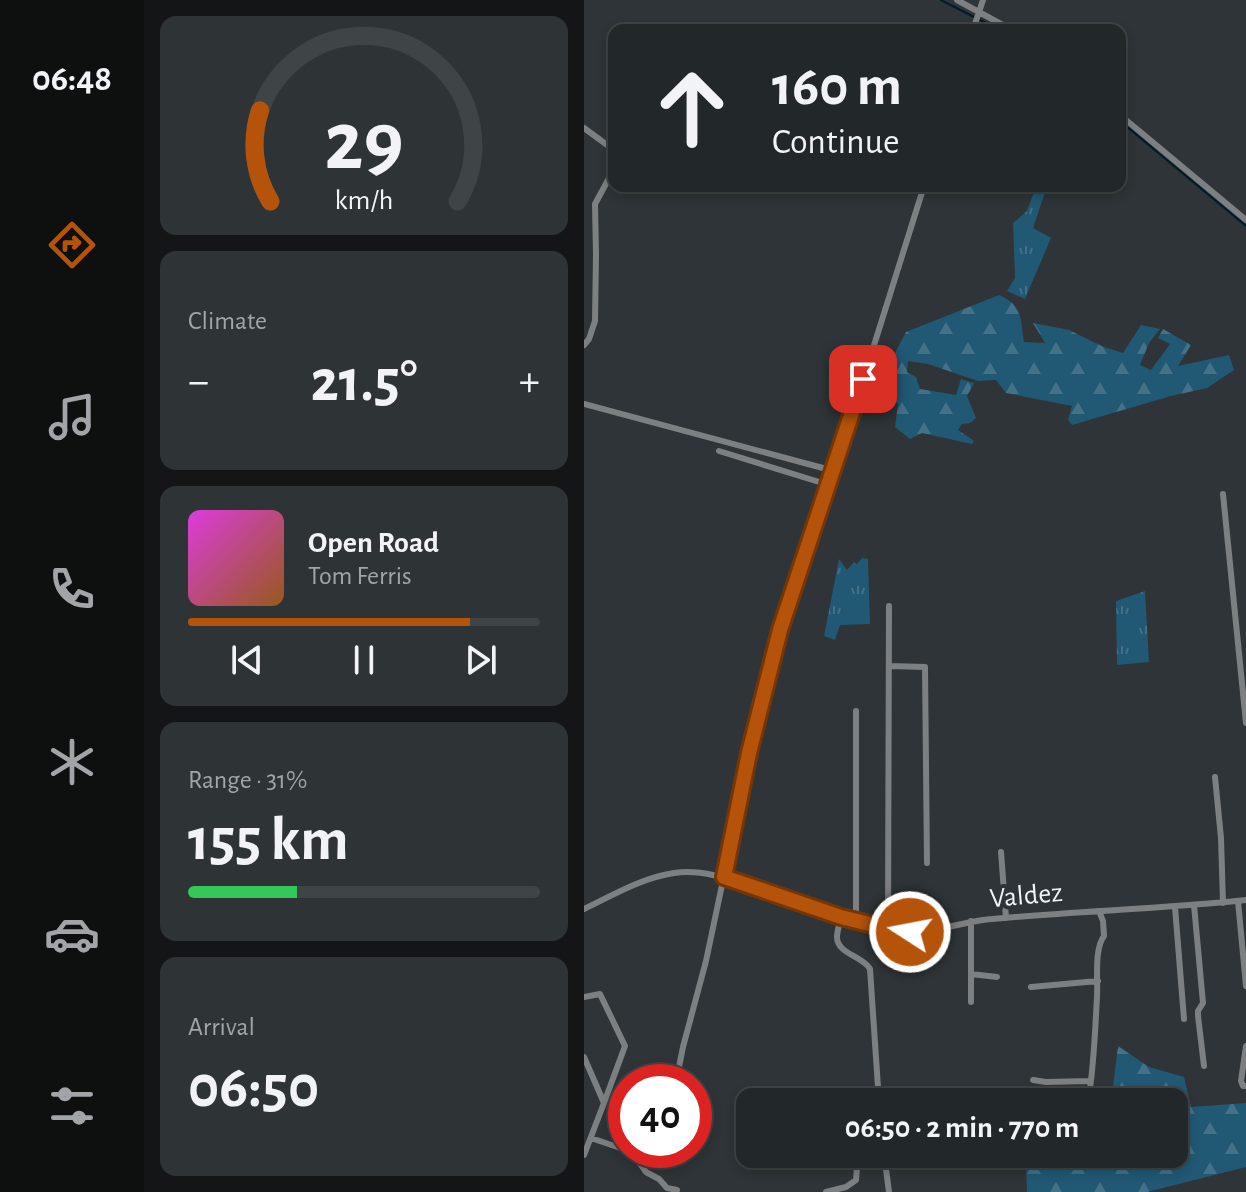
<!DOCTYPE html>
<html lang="en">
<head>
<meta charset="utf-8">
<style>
	:root { --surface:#222729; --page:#2e3335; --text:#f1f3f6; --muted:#a2a5a8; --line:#3f4446; --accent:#b45309 }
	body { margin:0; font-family:"Alegreya Sans",sans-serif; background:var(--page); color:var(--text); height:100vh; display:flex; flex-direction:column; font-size:30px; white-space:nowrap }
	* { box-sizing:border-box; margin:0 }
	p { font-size:26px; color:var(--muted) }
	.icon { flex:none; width:44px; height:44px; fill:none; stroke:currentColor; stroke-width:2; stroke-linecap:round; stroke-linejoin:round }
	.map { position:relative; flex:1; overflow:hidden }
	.side { display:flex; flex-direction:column; gap:16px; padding:16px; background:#131517; width:440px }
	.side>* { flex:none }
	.guide { position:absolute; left:24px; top:24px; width:518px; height:168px; border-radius:16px; box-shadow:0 4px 12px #0003,0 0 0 2px var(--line); background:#222729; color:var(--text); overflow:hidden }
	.speed { position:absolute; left:24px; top:1064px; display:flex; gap:16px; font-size:40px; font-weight:700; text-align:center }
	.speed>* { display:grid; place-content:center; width:104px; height:104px; border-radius:50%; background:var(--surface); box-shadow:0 4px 12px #0003,0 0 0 2px var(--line); line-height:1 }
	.speed .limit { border:12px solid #d22; background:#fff; color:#111 }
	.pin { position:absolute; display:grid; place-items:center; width:68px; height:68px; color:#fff; margin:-34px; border-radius:16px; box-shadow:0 4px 12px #0006 }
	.me { position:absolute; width:88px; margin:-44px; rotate:281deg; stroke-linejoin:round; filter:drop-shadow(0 0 6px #0008) }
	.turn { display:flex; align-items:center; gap:28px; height:168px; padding:0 32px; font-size:36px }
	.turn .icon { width:104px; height:104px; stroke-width:2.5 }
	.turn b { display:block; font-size:56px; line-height:68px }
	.big { font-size:60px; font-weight:700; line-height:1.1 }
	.side .widget { flex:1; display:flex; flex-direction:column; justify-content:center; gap:12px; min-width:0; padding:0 28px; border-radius:16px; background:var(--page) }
	.side .dial { align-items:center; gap:0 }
	.dial svg { height:208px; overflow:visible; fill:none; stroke:var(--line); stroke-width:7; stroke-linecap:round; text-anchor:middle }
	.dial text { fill:var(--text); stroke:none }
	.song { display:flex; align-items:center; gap:24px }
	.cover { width:96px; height:96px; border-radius:12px; background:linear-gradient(135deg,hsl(300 70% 55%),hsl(30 70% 35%)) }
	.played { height:8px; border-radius:4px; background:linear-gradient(90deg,var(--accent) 80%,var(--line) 80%) }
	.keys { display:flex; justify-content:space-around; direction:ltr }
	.heat { display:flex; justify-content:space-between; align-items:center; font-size:44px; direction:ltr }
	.charge { height:12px; border-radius:6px; background:linear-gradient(90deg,#34c759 31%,var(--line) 0) }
	.trip { position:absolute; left:152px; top:1088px; width:452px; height:80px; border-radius:16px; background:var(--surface); box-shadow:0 4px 12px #0003,0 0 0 2px var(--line); font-weight:700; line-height:80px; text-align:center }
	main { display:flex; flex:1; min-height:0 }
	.menu { display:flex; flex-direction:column; width:144px; justify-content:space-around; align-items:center; background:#0e1010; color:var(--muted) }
	.menu .icon { width:56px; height:56px }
	.menu .selected { color:var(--accent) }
	.menu b { font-size:36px; color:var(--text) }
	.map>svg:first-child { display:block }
	.grass { fill:url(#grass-tufts) }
	.forest { fill:url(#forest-firs) }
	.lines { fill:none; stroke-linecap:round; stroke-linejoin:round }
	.stream { stroke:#001b29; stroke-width:2 }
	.minor { stroke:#7d8082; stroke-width:6 }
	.route-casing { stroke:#753606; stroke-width:20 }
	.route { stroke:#b45309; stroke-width:14 }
	.labels { text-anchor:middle; stroke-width:8; stroke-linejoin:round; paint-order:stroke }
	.street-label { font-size:28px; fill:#f1f5f7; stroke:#2e3437 }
</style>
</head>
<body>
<main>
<nav class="menu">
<b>06:48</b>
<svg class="icon selected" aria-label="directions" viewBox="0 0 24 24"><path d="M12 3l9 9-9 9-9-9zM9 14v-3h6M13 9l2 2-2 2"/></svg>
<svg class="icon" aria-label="music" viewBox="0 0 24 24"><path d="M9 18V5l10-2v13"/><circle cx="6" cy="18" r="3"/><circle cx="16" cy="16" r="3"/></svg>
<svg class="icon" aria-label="phone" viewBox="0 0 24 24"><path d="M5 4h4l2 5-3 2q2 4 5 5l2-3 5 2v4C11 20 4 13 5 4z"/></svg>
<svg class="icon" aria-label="climate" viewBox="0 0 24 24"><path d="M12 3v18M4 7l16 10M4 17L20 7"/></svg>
<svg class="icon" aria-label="car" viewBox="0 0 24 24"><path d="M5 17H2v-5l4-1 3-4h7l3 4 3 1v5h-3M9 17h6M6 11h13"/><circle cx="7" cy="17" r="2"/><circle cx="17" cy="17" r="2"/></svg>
<svg class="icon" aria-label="filters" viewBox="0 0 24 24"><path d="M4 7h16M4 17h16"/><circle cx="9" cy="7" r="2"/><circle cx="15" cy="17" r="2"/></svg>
</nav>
<section class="side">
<div class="widget dial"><svg viewBox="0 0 100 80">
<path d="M14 69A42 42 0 1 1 86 69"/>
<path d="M14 69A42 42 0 0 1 10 34" stroke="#b45309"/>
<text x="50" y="56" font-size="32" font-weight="700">29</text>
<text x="50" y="72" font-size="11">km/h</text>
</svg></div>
<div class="widget"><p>Climate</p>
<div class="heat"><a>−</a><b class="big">21.5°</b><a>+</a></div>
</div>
<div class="widget">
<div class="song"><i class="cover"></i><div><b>Open Road</b><p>Tom Ferris</p></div></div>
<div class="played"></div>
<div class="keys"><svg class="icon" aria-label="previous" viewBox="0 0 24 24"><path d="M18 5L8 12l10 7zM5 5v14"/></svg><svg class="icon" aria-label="pause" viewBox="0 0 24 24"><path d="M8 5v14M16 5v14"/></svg><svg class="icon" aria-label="next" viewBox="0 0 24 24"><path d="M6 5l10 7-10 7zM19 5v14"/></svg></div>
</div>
<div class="widget"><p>Range · 31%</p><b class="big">155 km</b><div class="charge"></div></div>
<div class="widget"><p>Arrival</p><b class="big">06:50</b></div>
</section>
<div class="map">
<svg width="662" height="1192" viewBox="0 0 662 1192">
	<defs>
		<pattern id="grass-tufts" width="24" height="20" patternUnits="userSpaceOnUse" patternTransform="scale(2)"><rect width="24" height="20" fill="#215873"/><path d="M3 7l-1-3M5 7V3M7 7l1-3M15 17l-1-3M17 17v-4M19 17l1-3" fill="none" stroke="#427188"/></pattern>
		<pattern id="forest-firs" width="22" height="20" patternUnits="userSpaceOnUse" patternTransform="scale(2)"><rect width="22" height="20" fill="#215873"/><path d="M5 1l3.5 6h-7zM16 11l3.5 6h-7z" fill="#427188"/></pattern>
	</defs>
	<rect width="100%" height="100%" fill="#2e3437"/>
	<path class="grass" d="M452 186H463L449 228 467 238 441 299 423 291 431 278 429 223 443 211Z
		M278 558 284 559 286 624 256 625 251 640 240 636 255 559 263 570 270 562 273 564Z
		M561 591 565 662 533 665 532 601Z"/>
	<path class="forest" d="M415 295C440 306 436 319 440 342L461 343 449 323 485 330 520 347 539 353 557 325 576 329 565 343 556 365 567 370 586 344 574 338 579 329 607 345 594 366 645 355 650 370 623 388 587 396 488 425 484 420 488 406 422 393 412 380 394 381 344 364 324 361 323 372 332 377 336 389 372 395 377 379 390 383 383 396 392 418 386 423 378 424 374 430 390 441 388 444 338 433 326 439 311 427 314 404 300 394 312 351 322 332Z
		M534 1046 565 1067 600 1077 607 1107 662 1103V1167L563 1192H443L442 1164 519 1154H590V1102H527Z"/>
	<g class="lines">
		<path class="stream" d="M357 0 390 17
			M396 20 416 30
			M536 121 662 226"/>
		<path class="minor" d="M373 0 428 30
			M389 30 399 0
			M536 115 662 220
			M0 128 30 150
			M0 345 5 339 11 321 12 255 11 204 30 169
			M0 404 250 471
			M135 451 245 485
			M639 494 662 723
			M306 666 341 667 343 863
			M272 711V921
			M631 777 637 838 639 903
			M417 852 422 918
			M654 901 662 986
			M610 905 619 1003 614 1011V1016L620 1066
			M591 907 600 1019
			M0 909C29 895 57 878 90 873 118 869 146 879 173 888 219 903 269 926 318 932 346 935 379 921 408 919 492 911 577 909 662 900
			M257 917C256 923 253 931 253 937 253 954 279 956 286 969L295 1102
			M387 921V1002
			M304 929 305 606
			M387 974 413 977
			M447 987 514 981
			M0 997 16 994 41 1046 20 1103
			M662 1046 657 1081 659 1086H662
			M0 1057 20 1103 0 1155
			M449 1080 462 1082 506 1081
			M92 1082 99 1047 122 961 177 700 196 630 218 561 265 425 340 186
			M289 1102 294 1096 327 1092
			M504 1102C510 1068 511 1031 513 997 514 980 510 949 520 936L519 921 515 911
			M7 1138 48 1152 62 1172 75 1179 83 1188 93 1190
			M300 1154 305 1192
			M242 1192 262 1187 272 1180 274 1154"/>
	</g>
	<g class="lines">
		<defs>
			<path id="route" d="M279 379 196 630 165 753 140 877 257 917 318 932H326"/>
		</defs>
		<use href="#route" class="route-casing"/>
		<use href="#route" class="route"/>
	</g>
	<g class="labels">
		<g class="street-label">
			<text transform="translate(442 894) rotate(-5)" y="10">Valdez</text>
		</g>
	</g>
</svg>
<div class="speed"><div class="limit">40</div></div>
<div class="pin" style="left:279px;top:379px;background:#d93025"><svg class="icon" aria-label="arrive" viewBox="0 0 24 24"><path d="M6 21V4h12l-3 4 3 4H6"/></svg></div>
<svg class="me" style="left:326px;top:932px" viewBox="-20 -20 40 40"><circle r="17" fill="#b45309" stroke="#fff" stroke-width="3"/><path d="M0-11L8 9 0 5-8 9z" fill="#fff"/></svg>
<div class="trip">06:50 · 2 min · 770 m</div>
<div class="guide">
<div class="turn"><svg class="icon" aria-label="ahead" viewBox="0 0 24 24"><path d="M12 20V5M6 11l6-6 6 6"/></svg><div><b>160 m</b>Continue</div></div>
</div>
</div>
</main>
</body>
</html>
